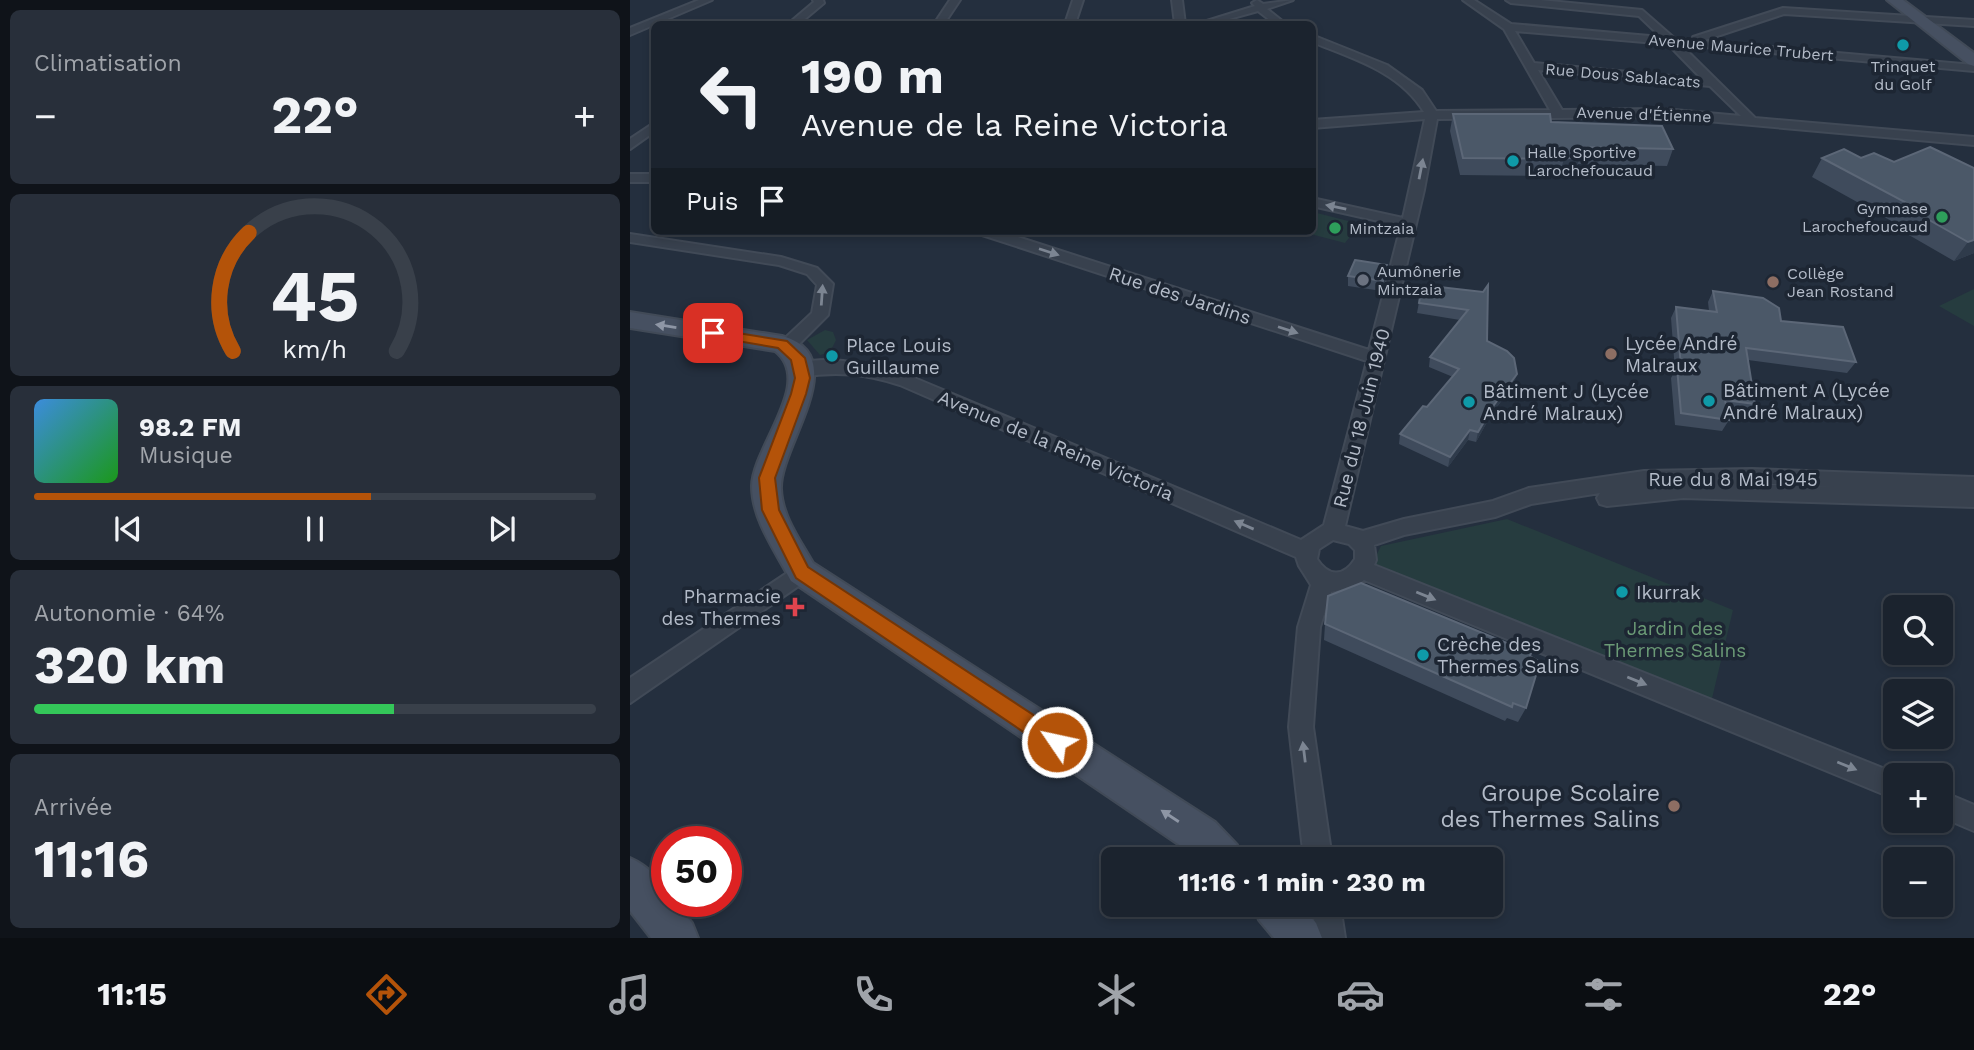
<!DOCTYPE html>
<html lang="fr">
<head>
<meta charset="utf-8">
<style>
	:root { --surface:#1b232e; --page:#282f3a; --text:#f1f3f6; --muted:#a0a4aa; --line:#39404a; --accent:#b45309 }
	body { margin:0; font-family:"Work Sans",sans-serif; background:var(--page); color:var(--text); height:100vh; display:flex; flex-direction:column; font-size:26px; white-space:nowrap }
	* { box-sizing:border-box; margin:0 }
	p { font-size:23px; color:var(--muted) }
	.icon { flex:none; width:38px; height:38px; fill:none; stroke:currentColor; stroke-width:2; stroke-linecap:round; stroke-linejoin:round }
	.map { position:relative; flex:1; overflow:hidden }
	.panel { display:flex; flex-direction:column; gap:10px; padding:10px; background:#0f1319; width:630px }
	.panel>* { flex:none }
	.banner { position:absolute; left:21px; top:21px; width:665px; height:214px; border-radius:10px; box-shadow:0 4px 10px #0003,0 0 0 2px var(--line); background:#1b232e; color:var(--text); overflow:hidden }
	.tools { position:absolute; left:1253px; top:595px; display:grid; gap:14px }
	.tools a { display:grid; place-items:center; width:70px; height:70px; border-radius:10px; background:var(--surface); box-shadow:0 4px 10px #0003,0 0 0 2px var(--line); font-size:35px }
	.speed { position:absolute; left:21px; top:826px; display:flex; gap:14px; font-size:35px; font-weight:700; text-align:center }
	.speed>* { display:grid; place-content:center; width:91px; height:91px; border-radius:50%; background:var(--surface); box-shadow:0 4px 10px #0003,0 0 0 2px var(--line); line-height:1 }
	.speed .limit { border:10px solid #d22; background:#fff; color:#111 }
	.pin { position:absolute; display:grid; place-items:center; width:60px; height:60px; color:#fff; margin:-30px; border-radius:14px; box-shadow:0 4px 10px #0006 }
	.me { position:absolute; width:77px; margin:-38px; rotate:304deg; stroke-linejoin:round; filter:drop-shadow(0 0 5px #0008) }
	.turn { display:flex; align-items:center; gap:24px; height:147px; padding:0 35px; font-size:32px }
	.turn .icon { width:91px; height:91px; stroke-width:2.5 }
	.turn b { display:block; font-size:49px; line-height:60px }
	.then { display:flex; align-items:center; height:66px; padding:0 35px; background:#0003; gap:14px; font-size:26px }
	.big { font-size:52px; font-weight:700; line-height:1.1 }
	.panel .widget { flex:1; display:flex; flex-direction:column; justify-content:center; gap:10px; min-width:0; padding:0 24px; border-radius:10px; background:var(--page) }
	.panel .dial { align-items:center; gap:0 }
	.dial svg { height:182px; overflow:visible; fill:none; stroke:var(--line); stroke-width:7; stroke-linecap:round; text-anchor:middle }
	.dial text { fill:var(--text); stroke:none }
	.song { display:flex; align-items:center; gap:21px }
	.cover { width:84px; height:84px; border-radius:10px; background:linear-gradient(135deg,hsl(210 70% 55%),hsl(120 70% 35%)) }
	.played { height:7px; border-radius:4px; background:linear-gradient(90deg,var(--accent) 60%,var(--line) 60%) }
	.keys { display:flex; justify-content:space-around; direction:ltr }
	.heat { display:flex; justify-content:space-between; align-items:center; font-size:38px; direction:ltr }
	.charge { height:10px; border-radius:5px; background:linear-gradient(90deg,#34c759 64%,var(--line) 0) }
	.trip { position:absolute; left:471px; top:847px; width:402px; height:70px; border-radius:10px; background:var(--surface); box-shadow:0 4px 10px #0003,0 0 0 2px var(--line); font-weight:700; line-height:70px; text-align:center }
	.tab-bar { display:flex; height:112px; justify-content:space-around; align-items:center; background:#0b0e12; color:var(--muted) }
	.tab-bar .icon { width:49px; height:49px }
	.tab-bar .selected { color:var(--accent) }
	.tab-bar b { font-size:32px; color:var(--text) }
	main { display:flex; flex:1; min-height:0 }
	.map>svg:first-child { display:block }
	.green { fill:#263c3f }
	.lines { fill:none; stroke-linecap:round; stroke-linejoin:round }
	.street-casing { stroke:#414a57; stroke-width:4 }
	.secondary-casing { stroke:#414a57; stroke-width:4 }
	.street { fill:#38414e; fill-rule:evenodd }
	.secondary { fill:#465061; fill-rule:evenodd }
	.wall { fill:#3f4b5c }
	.shaded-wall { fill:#2f3b4b }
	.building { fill:#4b5868; stroke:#5c6777; stroke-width:2 }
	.oneway { fill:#7c8592 }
	.oneway2 { fill:#8e96a5 }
	.route { fill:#b45309; stroke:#753606; stroke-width:2 }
	.culture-dot { fill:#0f9aa8; stroke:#1d2633; stroke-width:2.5 }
	.leisure-dot { fill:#2e9e5b; stroke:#1d2633; stroke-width:2.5 }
	.worship-dot { fill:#6b7280; stroke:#1d2633; stroke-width:2.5 }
	.education-dot { fill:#8d6e63; stroke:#1d2633; stroke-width:2.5 }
	.health-dot { fill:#e0444e; stroke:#1d2633; stroke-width:2.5 }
	.labels { text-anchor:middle; stroke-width:7; stroke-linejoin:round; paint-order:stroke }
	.far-street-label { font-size:16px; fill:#b4bcc9; stroke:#1d2633 }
	.far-poi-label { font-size:16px; fill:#b4bcc9; stroke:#1d2633; text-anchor:start }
	.street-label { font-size:19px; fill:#b4bcc9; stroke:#1d2633 }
	.poi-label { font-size:19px; fill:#b4bcc9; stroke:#1d2633; text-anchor:start }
	.park-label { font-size:19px; fill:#6b9a76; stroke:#1d2633 }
	.near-poi-label { font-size:23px; fill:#b4bcc9; stroke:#1d2633; text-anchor:end }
</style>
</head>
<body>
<main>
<section class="panel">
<div class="widget"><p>Climatisation</p>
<div class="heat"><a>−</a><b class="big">22°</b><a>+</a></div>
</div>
<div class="widget dial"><svg viewBox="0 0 100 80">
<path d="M14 69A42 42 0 1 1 86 69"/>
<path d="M14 69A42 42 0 0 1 21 17" stroke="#b45309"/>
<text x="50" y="56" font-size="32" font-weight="700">45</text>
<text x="50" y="72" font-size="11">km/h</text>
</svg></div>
<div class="widget">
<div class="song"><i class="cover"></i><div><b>98.2 FM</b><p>Musique</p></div></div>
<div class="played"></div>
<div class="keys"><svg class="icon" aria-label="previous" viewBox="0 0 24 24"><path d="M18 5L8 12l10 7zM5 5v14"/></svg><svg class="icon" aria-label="pause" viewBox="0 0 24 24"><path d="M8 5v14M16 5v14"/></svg><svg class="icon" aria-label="next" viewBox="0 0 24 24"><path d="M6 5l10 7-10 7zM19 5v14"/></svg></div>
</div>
<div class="widget"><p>Autonomie · 64%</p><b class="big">320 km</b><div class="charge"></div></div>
<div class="widget"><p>Arrivée</p><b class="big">11:16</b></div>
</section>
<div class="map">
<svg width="1344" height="938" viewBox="0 0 1344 938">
	<rect width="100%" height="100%" fill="#242f3e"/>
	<path class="green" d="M683 212 730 224 715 243 669 231H682Z
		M1344 289V326L1309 306Z
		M195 330 203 332 206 340 200 352 190 355 177 340Z
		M877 519 1103 610 1080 707 741 566 751 546Z"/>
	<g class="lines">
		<defs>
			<path id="street" d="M69 0H82L0 35V28Z
				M183 0H193L194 3 169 24H158L184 2Z
				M320 0H330L314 24H304Z
				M443 0H453L445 24H435Z
				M542 0H552L555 24H545Z
				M627 0 633 4 663 0 637 9 656 24H645L628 11 581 24H567L625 6 622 3Z
				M833 0H844L881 24 1031 37 1009 16 881 3 876 0H910L1012 10 1044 38 1063 40V37L1153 8 1344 20V26L1154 14 1072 41 1344 65V71L1051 45 1125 118 1344 137V145L1032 117 807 119 794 190 715 526 733 531 774 519 863 501 899 488 1014 471 1122 469 1344 477V507L1053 498 977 506 970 504 967 498 970 493 901 504 865 517 774 535 744 545 746 560 744 565 1270 775H1265V799L734 580 724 587 701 592 690 627 683 727 702 859H674L659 727 668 627 681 585 669 566 666 557 270 385C235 374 207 371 171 377L162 371C180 347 258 369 282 377L671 540 694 525 737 361 349 234 347 231H369L739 350 771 226 682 206V198L773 218 795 119 682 128V120L794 112C770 72 724 59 682 42V35L757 65 792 90 806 111 920 110 874 29ZM885 31 1038 44 1072 79 904 63ZM908 70 1080 86 1111 116 1032 109 932 110ZM1122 483 1206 487 1107 484ZM703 540 719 544 725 550V559C713 578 698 576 687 559L689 549Z
				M24 123V132L0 149V139Z
				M0 174H24V182H0Z
				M0 234 151 257 187 268 203 284 198 315 162 351H150L148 347 150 343 182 313 187 285 177 274 149 265 0 242Z
				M172 563 180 566 183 572 180 578 0 703V678Z
				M1311 791 1344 805V831L1311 817Z
				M682 905H710L715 938H687Z"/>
			<path id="secondary" d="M1257 0H1273L1344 53V66L1338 64Z
				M0 312 152 336C226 356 149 446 151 489 152 516 170 540 183 563L585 822 607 845 613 859H566L557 850 161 581C146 552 122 520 122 486 123 446 185 382 145 351L0 328Z
				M0 858C16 865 37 882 37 901H44L62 923 68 938H21L0 911Z
				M624 905H670L686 923 692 938H644L629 920Z"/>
		</defs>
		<use href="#street" class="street-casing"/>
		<use href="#secondary" class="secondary-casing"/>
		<use href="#street" class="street"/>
		<use href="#secondary" class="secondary"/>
	</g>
	<path class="wall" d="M823 114 921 122 1043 149 1037 166 948 164 945 173 929 176 830 175 820 131Z
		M1192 158H1231L1264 162 1344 168V253L1324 261 1272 231 1274 228 1182 177Z
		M757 265 756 274 752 291 718 286V276Z
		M792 285 853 292 857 341 884 384 861 415 846 442 838 440 818 467 769 444 770 434 797 407 823 377 799 367 800 357 830 320 787 313Z
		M1083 291 1151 321 1226 362 1217 373 1118 360 1125 404 1118 415 1097 413 1099 420 1092 431 1045 425 1041 378 1045 371 1041 318 1046 307 1079 311 1078 302Z
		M695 624 900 656 896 708 888 722 877 718 875 721 694 640Z"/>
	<path class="shaded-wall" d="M950 156 945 173 929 176 934 159Z
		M1344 240V253L1324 261 1338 242Z
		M757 265 756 274 752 291 753 281Z
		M887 374 884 384 861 415 846 442 848 432 864 405Z
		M840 430 838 440 818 467 820 457Z"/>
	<path class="building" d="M823 114H920L921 122 1032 126 1043 149 945 147 950 156 934 159 833 158Z
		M1300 147 1344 168V240L1338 242 1285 212 1290 210 1192 158 1214 149 1231 158 1244 153 1264 162Z
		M725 260 757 265 753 281 718 276Z
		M792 285 853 292 858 285 857 341 877 351 884 358 887 374 864 405 848 432 840 430 820 457 770 434 793 406 797 407 829 369 800 357 838 310 789 303Z
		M1083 291 1133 298 1149 308 1151 321 1213 327 1226 362 1116 348 1125 404 1095 400 1099 420 1051 413 1047 367H1051L1046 307 1087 312Z
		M731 583 901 653 900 656 910 662 896 708 883 703 882 707 695 624 698 596Z"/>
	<defs><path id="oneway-solid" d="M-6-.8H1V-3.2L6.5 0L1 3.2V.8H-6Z" transform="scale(1.75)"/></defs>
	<g class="oneway">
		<use href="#oneway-solid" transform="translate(791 169) rotate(-79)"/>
		<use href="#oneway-solid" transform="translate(706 207) rotate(-168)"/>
		<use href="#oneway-solid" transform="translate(419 252) rotate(18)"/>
		<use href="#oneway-solid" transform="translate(192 295) rotate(-86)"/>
		<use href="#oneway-solid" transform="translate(658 330) rotate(18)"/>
		<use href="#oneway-solid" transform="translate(614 525) rotate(-157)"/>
		<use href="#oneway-solid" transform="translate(796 596) rotate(22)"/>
		<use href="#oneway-solid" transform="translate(1007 681) rotate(22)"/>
		<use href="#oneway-solid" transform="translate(674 752) rotate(-97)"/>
		<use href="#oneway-solid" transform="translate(1217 766) rotate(22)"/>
	</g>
	<g class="oneway2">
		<use href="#oneway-solid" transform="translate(36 326) rotate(-171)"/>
		<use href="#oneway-solid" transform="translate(540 816) rotate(-147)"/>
	</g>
	<path class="route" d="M83 329 157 341 175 358 180 378 176 394 145 478 149 510 178 567 434 735 437 742 434 750 427 753 420 750 166 578 132 510 129 478 161 394 165 378 161 360 148 348 78 336V330Z"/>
	<g class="culture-dot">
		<circle cx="1273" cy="45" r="7"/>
		<circle cx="883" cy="161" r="7"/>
		<circle cx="202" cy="356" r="7"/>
		<circle cx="1079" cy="401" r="7"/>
		<circle cx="839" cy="402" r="7"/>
		<circle cx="992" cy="592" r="7"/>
		<circle cx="793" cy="655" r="7"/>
	</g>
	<g class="leisure-dot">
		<circle cx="1312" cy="217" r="7"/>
		<circle cx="705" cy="228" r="7"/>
	</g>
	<circle class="worship-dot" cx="733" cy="280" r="7"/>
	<g class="education-dot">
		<circle cx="1143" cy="282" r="7"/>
		<circle cx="981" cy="354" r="7"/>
		<circle cx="1044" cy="806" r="7"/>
	</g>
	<path class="health-dot" d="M161.5 596.5h7v7h7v7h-7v7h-7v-7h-7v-7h7z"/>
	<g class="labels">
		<g class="far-street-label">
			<text transform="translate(1111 47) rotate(5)" y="6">Avenue Maurice Trubert</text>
			<text transform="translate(993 75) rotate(5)" y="6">Rue Dous Sablacats</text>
			<text transform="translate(1014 114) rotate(2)" y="6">Avenue d'Étienne</text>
		</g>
		<g class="far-poi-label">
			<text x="1273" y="72" text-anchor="middle">Trinquet<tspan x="1273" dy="18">du Golf</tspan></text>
			<text x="897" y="158">Halle Sportive<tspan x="897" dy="18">Larochefoucaud</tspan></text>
			<text x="1298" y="214" text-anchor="end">Gymnase<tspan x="1298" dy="18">Larochefoucaud</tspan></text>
			<text x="719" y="234">Mintzaia</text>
			<text x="747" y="277">Aumônerie<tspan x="747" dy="18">Mintzaia</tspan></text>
			<text x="1157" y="279">Collège<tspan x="1157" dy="18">Jean Rostand</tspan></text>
		</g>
		<g class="street-label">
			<text transform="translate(550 295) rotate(18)" y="7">Rue des Jardins</text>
			<text transform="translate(731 418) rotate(-76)" y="7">Rue du 18 Juin 1940</text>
			<text transform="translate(426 445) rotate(23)" y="7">Avenue de la Reine Victoria</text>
			<text x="1103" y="486">Rue du 8 Mai 1945</text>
		</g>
		<g class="poi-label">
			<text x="995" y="350">Lycée André<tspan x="995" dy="22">Malraux</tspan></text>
			<text x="216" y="352">Place Louis<tspan x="216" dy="22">Guillaume</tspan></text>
			<text x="1093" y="397">Bâtiment A (Lycée<tspan x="1093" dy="22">André Malraux)</tspan></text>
			<text x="853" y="398">Bâtiment J (Lycée<tspan x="853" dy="22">André Malraux)</tspan></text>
			<text x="1006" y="599">Ikurrak</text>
			<text x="151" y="603" text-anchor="end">Pharmacie<tspan x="151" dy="22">des Thermes</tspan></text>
			<text x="807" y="651">Crèche des<tspan x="807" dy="22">Thermes Salins</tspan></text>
		</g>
		<g class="park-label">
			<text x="1045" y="635">Jardin des<tspan x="1045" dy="22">Thermes Salins</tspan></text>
		</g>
		<g class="near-poi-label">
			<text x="1030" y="801">Groupe Scolaire<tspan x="1030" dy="26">des Thermes Salins</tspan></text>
		</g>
	</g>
</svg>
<div class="tools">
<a><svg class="icon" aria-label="search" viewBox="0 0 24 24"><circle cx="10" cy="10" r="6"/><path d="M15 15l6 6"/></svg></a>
<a><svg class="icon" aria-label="layers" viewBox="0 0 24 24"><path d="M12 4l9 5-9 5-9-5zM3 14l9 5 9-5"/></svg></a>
<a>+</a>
<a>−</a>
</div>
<div class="speed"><div class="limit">50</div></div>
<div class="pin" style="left:83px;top:333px;background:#d93025"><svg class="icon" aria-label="arrive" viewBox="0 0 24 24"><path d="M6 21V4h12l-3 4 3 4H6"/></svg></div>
<svg class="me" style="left:427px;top:742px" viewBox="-20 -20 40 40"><circle r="17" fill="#b45309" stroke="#fff" stroke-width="3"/><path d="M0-11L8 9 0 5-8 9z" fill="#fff"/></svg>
<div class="trip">11:16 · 1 min · 230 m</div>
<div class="banner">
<div class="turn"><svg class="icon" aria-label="left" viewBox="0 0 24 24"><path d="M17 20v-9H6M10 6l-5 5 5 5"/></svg><div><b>190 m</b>Avenue de la Reine Victoria</div></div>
<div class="then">Puis<svg class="icon" aria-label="arrive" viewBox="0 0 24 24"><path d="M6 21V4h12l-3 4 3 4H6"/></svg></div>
</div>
</div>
</main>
<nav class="tab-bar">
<b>11:15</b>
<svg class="icon selected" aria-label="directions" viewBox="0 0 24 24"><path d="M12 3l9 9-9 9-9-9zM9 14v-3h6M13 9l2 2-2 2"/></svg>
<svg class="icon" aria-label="music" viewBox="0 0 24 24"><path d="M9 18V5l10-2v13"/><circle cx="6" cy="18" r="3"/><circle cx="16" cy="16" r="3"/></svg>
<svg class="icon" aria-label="phone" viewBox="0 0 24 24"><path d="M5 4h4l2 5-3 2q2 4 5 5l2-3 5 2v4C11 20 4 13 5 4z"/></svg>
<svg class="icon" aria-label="climate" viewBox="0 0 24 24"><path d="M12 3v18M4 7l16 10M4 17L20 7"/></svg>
<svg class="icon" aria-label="car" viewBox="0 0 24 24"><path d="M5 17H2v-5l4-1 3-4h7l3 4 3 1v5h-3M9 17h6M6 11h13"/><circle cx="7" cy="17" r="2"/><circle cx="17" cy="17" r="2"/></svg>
<svg class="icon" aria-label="filters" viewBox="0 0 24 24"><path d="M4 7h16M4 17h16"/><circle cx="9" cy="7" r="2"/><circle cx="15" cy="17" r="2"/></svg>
<b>22°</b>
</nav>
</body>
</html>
